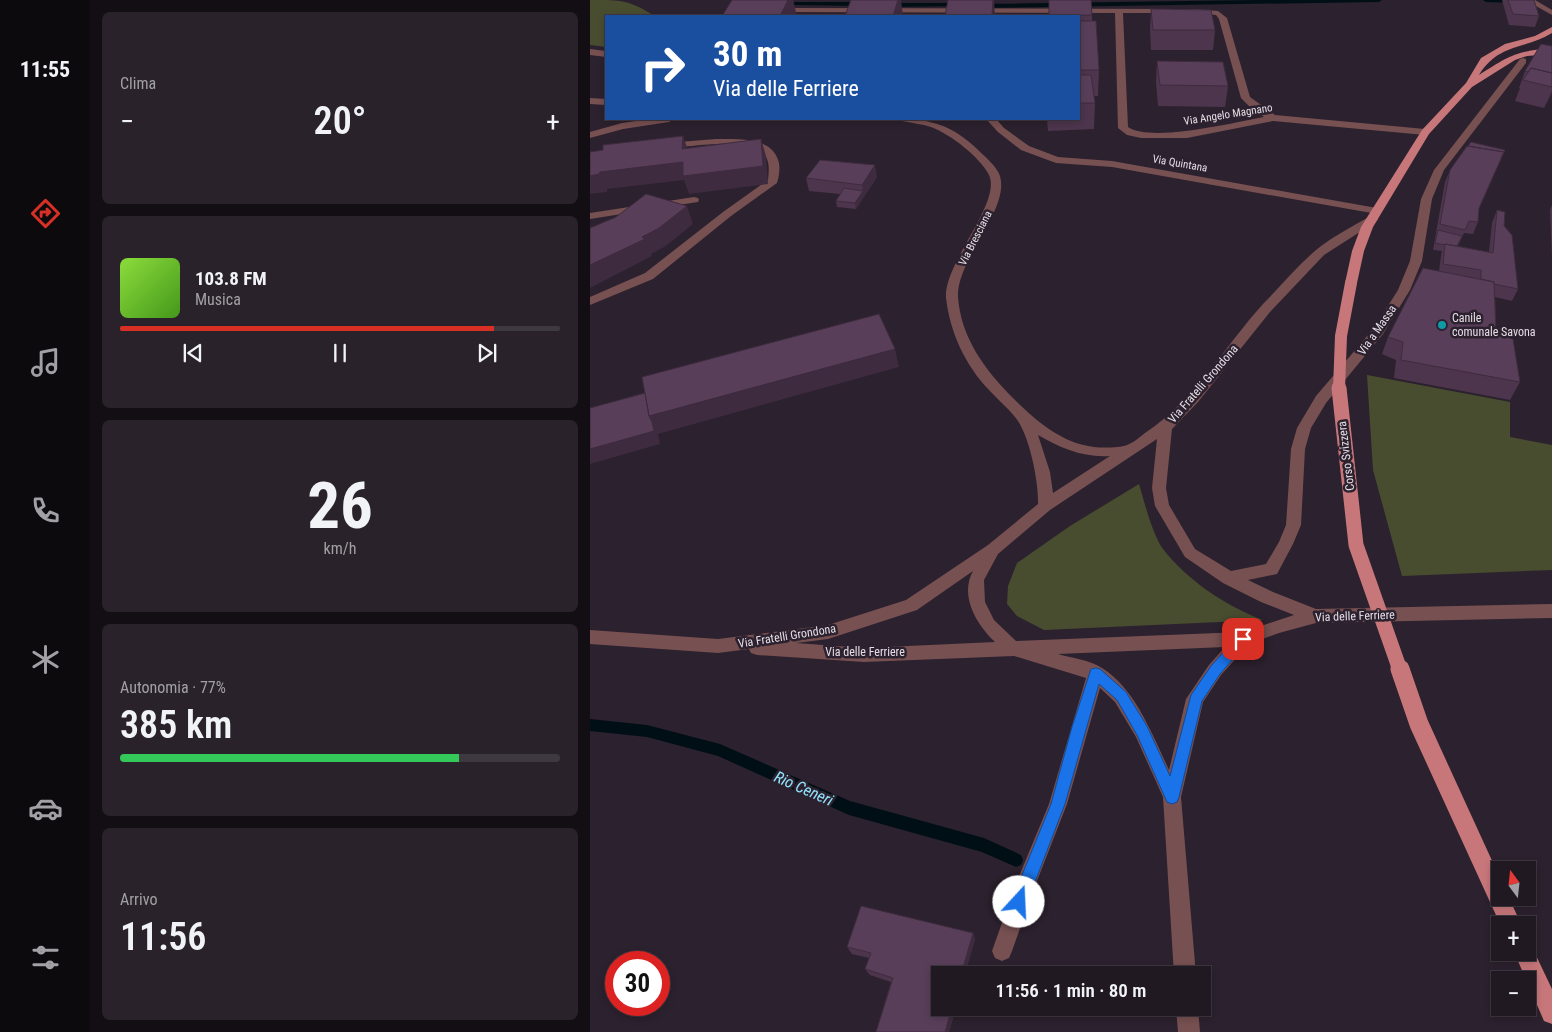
<!DOCTYPE html>
<html lang="it">
<head>
<meta charset="utf-8">
<style>
	:root { --surface:#211922; --page:#29222a; --text:#f1f3f6; --muted:#a2a0a5; --line:#3e3840; --accent:#d93025 }
	body { margin:0; font-family:"Roboto Condensed",sans-serif; background:var(--page); color:var(--text); height:100vh; display:flex; flex-direction:column; font-size:19px; white-space:nowrap }
	* { box-sizing:border-box; margin:0 }
	p { font-size:16px; color:var(--muted) }
	.icon { flex:none; width:28px; height:28px; fill:none; stroke:currentColor; stroke-width:2; stroke-linecap:round; stroke-linejoin:round }
	.map { position:relative; flex:1; overflow:hidden }
	.panel { display:flex; flex-direction:column; gap:12px; padding:12px; background:#120e13; width:500px }
	.panel>* { flex:none }
	.guide { position:absolute; left:15px; top:15px; width:475px; height:105px; border-radius:0px; box-shadow:0 2px 8px #0003,0 0 0 1px var(--line); background:#1a4fa0; color:#fff; overflow:hidden }
	.needle { width:32px; rotate:345deg }
	.buttons { position:absolute; left:901px; top:861px; display:grid; gap:10px }
	.buttons a { display:grid; place-items:center; width:45px; height:45px; border-radius:0px; background:var(--surface); box-shadow:0 2px 8px #0003,0 0 0 1px var(--line); font-size:25px }
	.speed { position:absolute; left:15px; top:951px; display:flex; gap:10px; font-size:25px; font-weight:700; text-align:center }
	.speed>* { display:grid; place-content:center; width:65px; height:65px; border-radius:50%; background:var(--surface); box-shadow:0 2px 8px #0003,0 0 0 1px var(--line); line-height:1 }
	.speed .limit { border:8px solid #d22; background:#fff; color:#111 }
	.pin { position:absolute; display:grid; place-items:center; width:42px; height:42px; color:#fff; margin:-21px; border-radius:10px; box-shadow:0 2px 8px #0006 }
	.me { position:absolute; width:55px; margin:-28px; rotate:20deg; stroke-linejoin:round; filter:drop-shadow(0 0 4px #0008) }
	.turn { display:flex; align-items:center; gap:18px; height:105px; padding:0 25px; font-size:22px }
	.turn .icon { width:65px; height:65px; stroke-width:2.5 }
	.turn b { display:block; font-size:35px; line-height:42px }
	.big { font-size:38px; font-weight:600; line-height:1.1 }
	.panel .card { flex:1; display:flex; flex-direction:column; justify-content:center; gap:8px; min-width:0; padding:0 18px; border-radius:8px; background:var(--page) }
	.panel .dial { align-items:center; gap:0 }
	.dial b { font-size:65px; line-height:1 }
	.song { display:flex; align-items:center; gap:15px }
	.cover { width:60px; height:60px; border-radius:8px; background:linear-gradient(135deg,hsl(90 70% 55%),hsl(100 70% 35%)) }
	.played { height:5px; border-radius:2px; background:linear-gradient(90deg,var(--accent) 85%,var(--line) 85%) }
	.keys { display:flex; justify-content:space-around; direction:ltr }
	.heat { display:flex; justify-content:space-between; align-items:center; font-size:28px; direction:ltr }
	.charge { height:8px; border-radius:4px; background:linear-gradient(90deg,#34c759 77%,var(--line) 0) }
	.trip { position:absolute; left:341px; top:966px; width:280px; height:50px; border-radius:0px; background:var(--surface); box-shadow:0 2px 8px #0003,0 0 0 1px var(--line); font-weight:600; line-height:50px; text-align:center }
	main { display:flex; flex:1; min-height:0 }
	.tabs { display:flex; flex-direction:column; width:90px; justify-content:space-around; align-items:center; background:#0d0a0e; color:var(--muted) }
	.tabs .icon { width:35px; height:35px }
	.tabs .selected { color:var(--accent) }
	.tabs b { font-size:22px; color:var(--text) }
	.map>svg:first-child { display:block }
	.green { fill:#494d30 }
	.lines { fill:none; stroke-linecap:round; stroke-linejoin:round }
	.stream { fill:#000f16; fill-rule:evenodd }
	.minor { fill:#775051; fill-rule:evenodd }
	.major { fill:#c7777a; fill-rule:evenodd }
	.major-bridge-far2 { stroke:#c7777a; stroke-width:12 }
	.major-bridge-far1 { stroke:#c7777a; stroke-width:15 }
	.major-bridge { stroke:#c7777a; stroke-width:19 }
	.wall { fill:#4d354d }
	.shaded-wall { fill:#3e2b3f }
	.building { fill:#593e5a; stroke:#3e2b3f }
	.route { fill:#1a73e8; stroke:#114b97 }
	.culture-dot { fill:#0f9aa8; stroke:#2c212e; stroke-width:2 }
	.labels { text-anchor:middle; stroke-width:5; stroke-linejoin:round; paint-order:stroke }
	.far-street-label { font-size:11px; fill:#e5dee6; stroke:#2c212e }
	.poi-label { font-size:12px; fill:#e5dee6; stroke:#2c212e; text-anchor:start }
	.street-label { font-size:12px; fill:#e5dee6; stroke:#2c212e }
	.near-water-label { font-size:16px; font-style:italic; fill:#91e3fe; stroke:#2c212e }
</style>
</head>
<body>
<main>
<nav class="tabs">
<b>11:55</b>
<svg class="icon selected" aria-label="directions" viewBox="0 0 24 24"><path d="M12 3l9 9-9 9-9-9zM9 14v-3h6M13 9l2 2-2 2"/></svg>
<svg class="icon" aria-label="music" viewBox="0 0 24 24"><path d="M9 18V5l10-2v13"/><circle cx="6" cy="18" r="3"/><circle cx="16" cy="16" r="3"/></svg>
<svg class="icon" aria-label="phone" viewBox="0 0 24 24"><path d="M5 4h4l2 5-3 2q2 4 5 5l2-3 5 2v4C11 20 4 13 5 4z"/></svg>
<svg class="icon" aria-label="climate" viewBox="0 0 24 24"><path d="M12 3v18M4 7l16 10M4 17L20 7"/></svg>
<svg class="icon" aria-label="car" viewBox="0 0 24 24"><path d="M5 17H2v-5l4-1 3-4h7l3 4 3 1v5h-3M9 17h6M6 11h13"/><circle cx="7" cy="17" r="2"/><circle cx="17" cy="17" r="2"/></svg>
<svg class="icon" aria-label="filters" viewBox="0 0 24 24"><path d="M4 7h16M4 17h16"/><circle cx="9" cy="7" r="2"/><circle cx="15" cy="17" r="2"/></svg>
</nav>
<section class="panel">
<div class="card"><p>Clima</p>
<div class="heat"><a>−</a><b class="big">20°</b><a>+</a></div>
</div>
<div class="card">
<div class="song"><i class="cover"></i><div><b>103.8 FM</b><p>Musica</p></div></div>
<div class="played"></div>
<div class="keys"><svg class="icon" aria-label="previous" viewBox="0 0 24 24"><path d="M18 5L8 12l10 7zM5 5v14"/></svg><svg class="icon" aria-label="pause" viewBox="0 0 24 24"><path d="M8 5v14M16 5v14"/></svg><svg class="icon" aria-label="next" viewBox="0 0 24 24"><path d="M6 5l10 7-10 7zM19 5v14"/></svg></div>
</div>
<div class="card dial"><b>26</b><p>km/h</p></div>
<div class="card"><p>Autonomia · 77%</p><b class="big">385 km</b><div class="charge"></div></div>
<div class="card"><p>Arrivo</p><b class="big">11:56</b></div>
</section>
<div class="map">
<svg width="962" height="1032" viewBox="0 0 962 1032">
	<rect width="100%" height="100%" fill="#2c212e"/>
	<path class="green" d="M0 0C33 0 38 0 65 16H16V47L0 45Z
		M777 375 920 402V437L962 445V570L812 576 783 470Z
		M549 484C554 501 563 536 573 549 598 581 636 606 673 620L454 630 427 616 417 604 418 586 427 563 480 526Z"/>
	<g class="lines">
		<path class="stream" d="M668 0H792L789 2 389 8 386 6 389 4Z
			M893 0H929L930 1 927 3 896 2Z
			M205 2H273L276 4 273 6 203 5V3Z
			M371 3 373 4V6L297 7 294 5 297 3Z
			M0 719 57 725 130 744 260 801 394 838 431 855 433 860 431 865 426 867 392 852 259 815 128 756 57 737 0 731Z"/>
		<path class="minor" d="M141 0H156L189 8 583 9 584 11 580 13H533L538 127C561 143 646 122 674 117L661 108 651 98 629 19 626 15 603 13 599 11 603 9 628 11 637 18 660 97 685 115 835 129 840 132 835 135 683 121 597 138H551L537 135 528 128 525 13 189 12Z
			M935 0H945L962 10V15Z
			M0 49 16 51V57L0 55Z
			M933 58 936 59V63L854 170 842 199 832 261 820 290 793 334 736 403 721 428 715 449 711 525 703 544 687 574 658 580 683 592 726 609 962 604V618L726 623 689 633 659 644 631 675 613 702 591 797 606 975H584L573 797 546 737 525 702 510 688 477 804 445 886 422 951 419 958 412 961 405 958 402 951 425 886 459 804 496 678 424 656 274 662 167 655 161 653 159 649 128 653 0 644V630L128 639 238 625 316 600 398 545 448 504C449 482 439 433 425 417 417 407 407 399 399 390 375 365 360 332 356 298 353 264 412 203 399 175 390 157 360 134 341 127 332 124 321 123 312 121L310 119C341 119 363 126 386 148 393 155 407 166 410 176 420 210 366 260 368 297 371 338 395 370 423 398 445 420 471 443 504 447 512 448 529 448 537 445 543 443 550 437 555 433 604 401 634 347 673 304 690 287 707 266 726 250 742 237 761 227 779 217H787L788 219 787 221 734 255 680 312 608 402 582 429 576 488 579 505 605 549 641 571 676 564 689 542 696 525 701 449 707 428 726 396 784 328 808 290 820 261 831 199 844 170 930 59ZM448 435C470 448 494 458 520 456L463 493 460 472ZM567 439 562 488 565 506 595 557 633 583 671 602 704 615 653 632 426 641 404 620 395 602 394 580 408 554 460 510ZM383 571C369 596 387 625 405 642L274 648 206 643 238 639 327 610ZM635 647 619 665 596 699 579 770C563 736 545 688 512 668 500 660 481 658 468 654Z
			M0 98 16 99V105L0 104Z
			M61 119H84L79 122 33 129 0 138V132L32 123Z
			M396 119H406L414 128 439 146 468 157 522 161 787 208 792 211 787 214 522 167 466 163 431 150 408 132Z
			M126 139C148 139 183 136 189 163 190 170 189 177 187 183L141 216 63 279 0 305V297L55 273 133 212 178 180C179 171 180 161 174 154 160 136 97 147 76 149L71 146 76 143Z
			M104 197 108 198 109 200 108 202 0 219V213Z
			M586 1008H608L610 1032H588Z"/>
		<path class="major" d="M962 27V33C934 50 909 43 889 75 919 56 926 51 962 48V54L937 56 925 60 882 87 839 134 783 227 774 251 767 283 765 286H757L755 283 762 251 771 227 832 130 876 83 891 58 915 44 945 36Z
			M938 943 941 945 962 989V1024L954 1021 924 952H938Z"/>
		<path class="major-bridge-far2" d="M749 389 751 336 761 283"/>
		<path class="major-bridge-far1" d="M749 388 766 545 810 670"/>
		<path class="major-bridge" d="M810 669 829 724 921 925"/>
	</g>
	<path class="wall" d="M459 0 502 15V21L509 70 508 96H504L505 103 504 129 458 131 457 119H489V16H459Z
		M912 0H944L949 16 945 27 919 25Z
		M561 9 625 30 623 50H561L560 29Z
		M962 46V93L954 108 925 101 930 88H929L935 71Z
		M567 61 638 86 635 107 568 106 566 82Z
		M915 150 889 209 888 222 883 234 874 233 868 246 899 252 902 223 907 210 914 226 928 289 922 301 905 297 906 333 930 382 920 400 804 378 806 360 792 354 798 337 849 271 851 256 852 251 843 250 855 182 860 170Z
		M287 177 266 209 247 207 246 201 250 194 219 191 216 178Z
		M962 205V258L960 210Z
		M383 933 385 940 350 1008H366L359 1032H286L301 982 280 975 275 969 279 958 262 954 257 947Z"/>
	<path class="shaded-wall" d="M198 0H203L207 16H190Z
		M308 0H311L313 16H303Z
		M403 0H404L405 16H402Z
		M962 90V93L954 108Z
		M93 136 99 153 92 149Z
		M171 139 176 156 178 184 99 194 94 180 17 189V192L0 194V176L10 172 93 162Z
		M285 165 287 177 266 209 265 203 273 191 272 185Z
		M97 206 103 224 76 246 61 254 62 256 0 288V265L52 237Z
		M305 349 309 367 68 434 70 444 0 464V449L59 416Z
		M383 933 385 940 375 975H371Z
		M362 1008H366L359 1032H355Z"/>
	<path class="building" d="M142 0H198L190 16H132Z
		M261 0H308L303 16H255Z
		M358 0H403L402 16H355Z
		M459 0H501L502 15 459 16Z
		M918 0H944L949 16 923 14Z
		M561 9 621 10 625 30H563Z
		M489 21H506L509 70H489Z
		M951 44 962 46V73L941 68 938 72 935 71Z
		M567 61 633 62 638 86 570 85Z
		M941 68 962 73V87L933 80Z
		M489 75H501L505 103H489Z
		M93 136 92 149 171 139 173 166 93 176V162L10 172 9 174 0 176V152L13 150V145Z
		M881 142 915 150 911 158 914 152 878 146Z
		M877 146 914 152 889 208 888 222 879 221 875 230 850 224 860 170Z
		M230 160 285 165 272 185 216 178Z
		M254 188 273 191 265 203 246 201Z
		M56 194 97 206 69 228 52 237 55 239 0 265V228L26 217Z
		M907 210 915 212 914 226 922 235 928 289 904 284V282L891 279V270L853 264 855 244 903 253Z
		M848 230 872 236 867 246 855 244V245L845 243Z
		M833 268 904 282 906 333 923 339 930 382 811 360 813 342 798 337Z
		M289 314 305 349 59 416 52 377Z
		M55 393 59 416 62 422 64 431 0 449V408Z
		M271 906 383 933 371 975H350V1008H362L355 1032H286L303 978 275 969 281 953 257 947Z"/>
	<path class="route" d="M653 634 657 635 659 639 657 643 630 674 612 701 589 797 587 802 582 804 577 802 547 735 527 700 509 684 475 804 435 908 429 910 424 908 421 902 461 804 482 727 501 669 506 668 510 669 536 692 557 726 580 776 601 695 621 666 649 635Z"/>
	<circle class="culture-dot" cx="852" cy="325" r="5"/>
	<g class="labels">
		<g class="far-street-label">
			<text transform="translate(638 114) rotate(-9)" y="4">Via Angelo Magnano</text>
			<text transform="translate(590 163) rotate(10)" y="4">Via Quintana</text>
			<text transform="translate(385 238) rotate(-63)" y="4">Via Bresciana</text>
		</g>
		<g class="poi-label">
			<text x="862" y="322">Canile<tspan x="862" dy="14">comunale Savona</tspan></text>
		</g>
		<g class="street-label">
			<text transform="translate(787 330) rotate(-55)" y="4">Via a Massa</text>
			<text transform="translate(613 384) rotate(-49)" y="4">Via Fratelli Grondona</text>
			<text transform="translate(756 456) rotate(-97)" y="4">Corso Svizzera</text>
			<text transform="translate(765 616) rotate(-2)" y="4">Via delle Ferriere</text>
			<text transform="translate(197 636) rotate(-9)" y="4">Via Fratelli Grondona</text>
			<text x="275" y="656">Via delle Ferriere</text>
		</g>
		<g class="near-water-label">
			<text transform="translate(214 788) rotate(24)" y="6">Rio Ceneri</text>
		</g>
	</g>
</svg>
<div class="buttons">
<a><svg class="needle" viewBox="-14 -14 28 28"><path d="M0-13l5 13h-10z" fill="#e53935"/><path d="M0 13l5-13h-10z" fill="#a2a0a5"/></svg></a>
<a>+</a>
<a>−</a>
</div>
<div class="speed"><div class="limit">30</div></div>
<div class="pin" style="left:653px;top:639px;background:#d93025"><svg class="icon" aria-label="arrive" viewBox="0 0 24 24"><path d="M6 21V4h12l-3 4 3 4H6"/></svg></div>
<svg class="me" style="left:429px;top:902px" viewBox="-20 -20 40 40"><circle r="19" fill="#fff"/><path d="M0-13L10 11 0 6-10 11z" fill="#1a73e8"/></svg>
<div class="trip">11:56 · 1 min · 80 m</div>
<div class="guide">
<div class="turn"><svg class="icon" aria-label="right" viewBox="0 0 24 24"><path d="M7 20v-9h11M14 6l5 5-5 5"/></svg><div><b>30 m</b>Via delle Ferriere</div></div>
</div>
</div>
</main>
</body>
</html>
